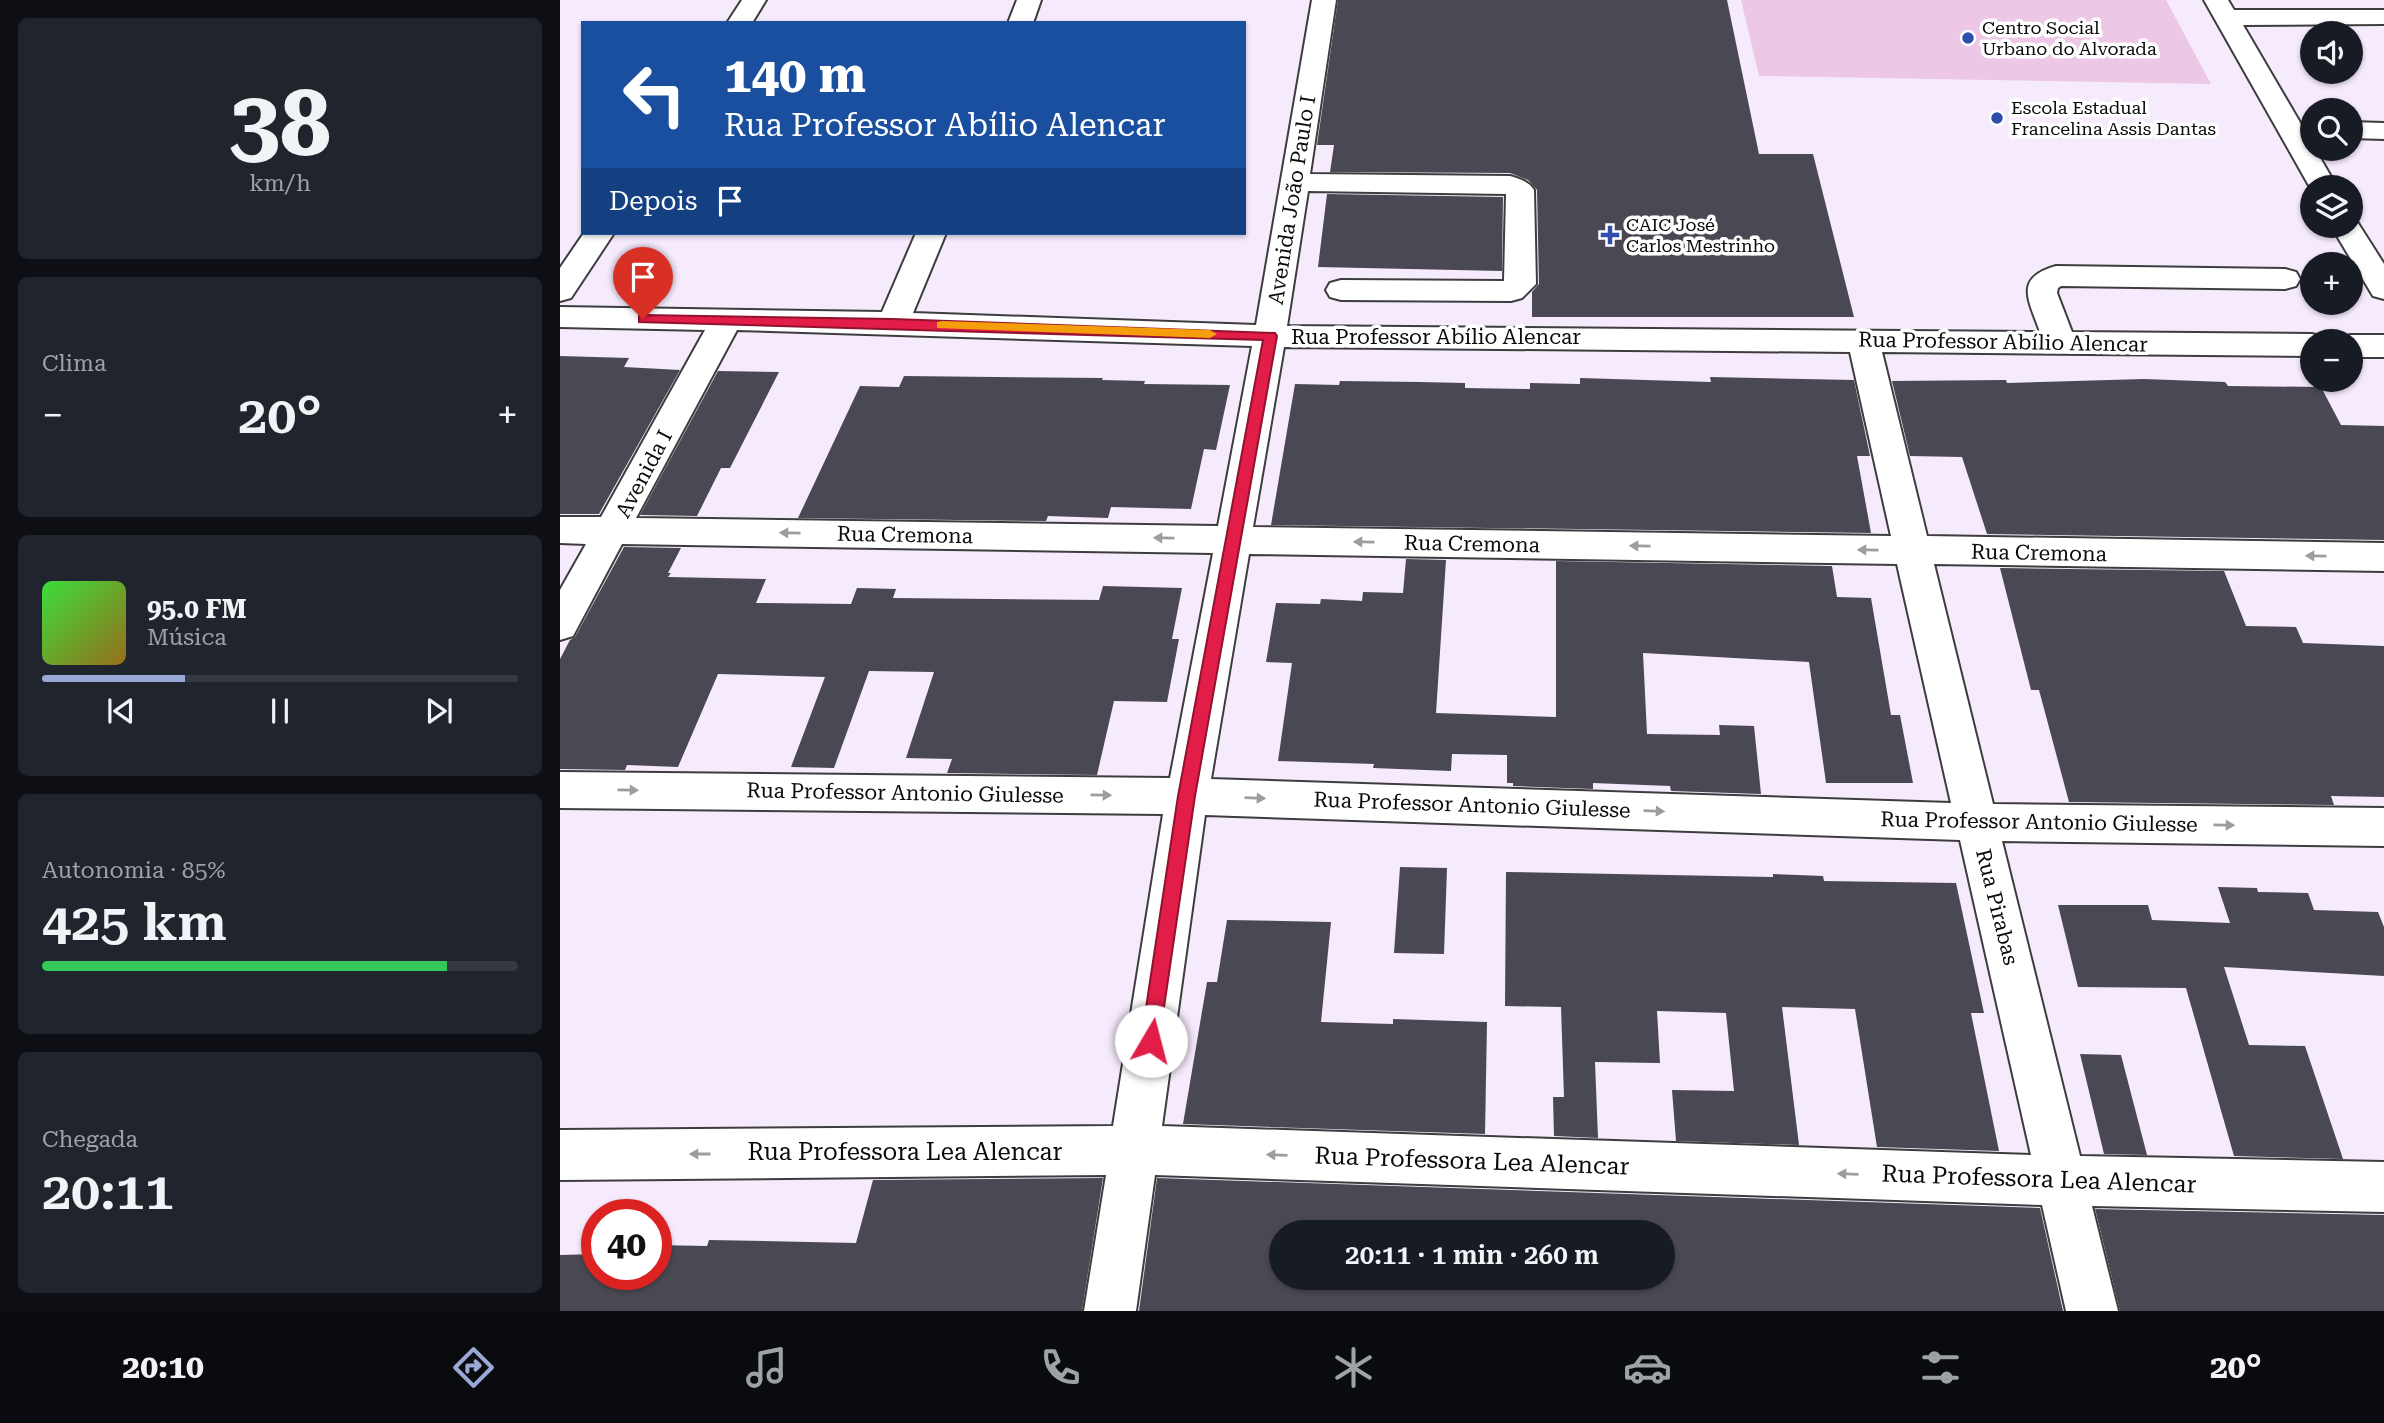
<!DOCTYPE html>
<html lang="pt">
<head>
<meta charset="utf-8">
<style>
	:root { --surface:#171b24; --page:#20242c; --text:#f1f3f6; --muted:#9ea1a6; --line:#363941; --accent:#9aa8d5 }
	body { margin:0; font-family:"Roboto Serif",serif; background:var(--page); color:var(--text); height:100vh; display:flex; flex-direction:column; font-size:26px; white-space:nowrap }
	* { box-sizing:border-box; margin:0 }
	p { font-size:23px; color:var(--muted) }
	.icon { flex:none; width:38px; height:38px; fill:none; stroke:currentColor; stroke-width:2; stroke-linecap:round; stroke-linejoin:round }
	.map { position:relative; flex:1; overflow:hidden }
	.sheet { display:flex; flex-direction:column; gap:18px; padding:18px; background:#0d0f14; width:560px }
	.sheet>* { flex:none }
	.banner { position:absolute; left:21px; top:21px; width:665px; height:214px; border-radius:0px; box-shadow:0 2px 5px #0004; background:#1a4fa0; color:#fff; overflow:hidden }
	.tools { position:absolute; left:1740px; top:21px; display:grid; gap:14px }
	.tools a { display:grid; place-items:center; width:63px; height:63px; border-radius:50%; background:var(--surface); box-shadow:0 2px 5px #0004; font-size:35px }
	.speed { position:absolute; left:21px; top:1199px; display:flex; gap:14px; font-size:35px; font-weight:700; text-align:center }
	.speed>* { display:grid; place-content:center; width:91px; height:91px; border-radius:50%; background:var(--surface); box-shadow:0 2px 5px #0004; line-height:1 }
	.speed .limit { border:10px solid #d22; background:#fff; color:#111 }
	.pin { position:absolute; display:grid; place-items:center; width:60px; height:60px; color:#fff; margin:-72px -30px; border-radius:50% 50% 50% 0; rotate:-45deg; box-shadow:0 0 7px #0007 }
	.pin .icon { rotate:45deg }
	.me { position:absolute; width:77px; margin:-38px; rotate:8deg; stroke-linejoin:round; filter:drop-shadow(0 0 5px #0008) }
	.turn { display:flex; align-items:center; gap:24px; height:147px; padding:0 28px; font-size:32px }
	.turn .icon { width:91px; height:91px; stroke-width:2.5 }
	.turn b { display:block; font-size:49px; line-height:60px }
	.then { display:flex; align-items:center; height:66px; padding:0 28px; background:#0003; gap:14px; font-size:26px }
	.big { font-size:52px; font-weight:600; line-height:1.1 }
	.sheet .tile { flex:1; display:flex; flex-direction:column; justify-content:center; gap:10px; min-width:0; padding:0 24px; border-radius:10px; background:var(--page) }
	.sheet .dial { align-items:center; gap:0 }
	.dial b { font-size:91px; line-height:1 }
	.song { display:flex; align-items:center; gap:21px }
	.cover { width:84px; height:84px; border-radius:10px; background:linear-gradient(135deg,hsl(120 70% 55%),hsl(40 70% 35%)) }
	.played { height:7px; border-radius:4px; background:linear-gradient(90deg,var(--accent) 30%,var(--line) 30%) }
	.keys { display:flex; justify-content:space-around; direction:ltr }
	.heat { display:flex; justify-content:space-between; align-items:center; font-size:38px; direction:ltr }
	.charge { height:10px; border-radius:5px; background:linear-gradient(90deg,#34c759 85%,var(--line) 0) }
	.trip { position:absolute; left:709px; top:1220px; width:406px; height:70px; border-radius:35px; background:var(--surface); box-shadow:0 2px 5px #0004; font-weight:600; line-height:70px; text-align:center }
	.menu { display:flex; height:112px; justify-content:space-around; align-items:center; background:#090b0e; color:var(--muted) }
	.menu .icon { width:49px; height:49px }
	.menu .on { color:var(--accent) }
	.menu b { font-size:32px; color:var(--text) }
	main { display:flex; flex:1; min-height:0 }
	.map>svg:first-child { display:block }
	.pitch { fill:#ecc8e6 }
	.building { fill:#4a4852; fill-rule:evenodd }
	.lines { fill:none; stroke-linecap:round; stroke-linejoin:round }
	.minor-casing { stroke:#3d3d3d; stroke-width:4 }
	.minor { fill:#fff; fill-rule:evenodd }
	.oneway { fill:#9d9d9d }
	.route { fill:#e11d48; stroke:#92132f; stroke-width:2 }
	.slow { fill:#f59e0b }
	.poi-dot { fill:#304dac; stroke:#fff; stroke-width:2.5 }
	.labels { text-anchor:middle; stroke-width:7; stroke-linejoin:round; paint-order:stroke }
	.far-poi-label { font-size:18px; fill:#0a0a0a; stroke:#fff; text-anchor:start }
	.street-label { font-size:21px; fill:#0a0a0a; stroke:#fff }
	.near-street-label { font-size:24px; fill:#0a0a0a; stroke:#fff }
</style>
</head>
<body>
<main>
<section class="sheet">
<div class="tile dial"><b>38</b><p>km/h</p></div>
<div class="tile"><p>Clima</p>
<div class="heat"><a>−</a><b class="big">20°</b><a>+</a></div>
</div>
<div class="tile">
<div class="song"><i class="cover"></i><div><b>95.0 FM</b><p>Música</p></div></div>
<div class="played"></div>
<div class="keys"><svg class="icon" aria-label="previous" viewBox="0 0 24 24"><path d="M18 5L8 12l10 7zM5 5v14"/></svg><svg class="icon" aria-label="pause" viewBox="0 0 24 24"><path d="M8 5v14M16 5v14"/></svg><svg class="icon" aria-label="next" viewBox="0 0 24 24"><path d="M6 5l10 7-10 7zM19 5v14"/></svg></div>
</div>
<div class="tile"><p>Autonomia · 85%</p><b class="big">425 km</b><div class="charge"></div></div>
<div class="tile"><p>Chegada</p><b class="big">20:11</b></div>
</section>
<div class="map">
<svg width="1824" height="1311" viewBox="0 0 1824 1311">
	<rect width="100%" height="100%" fill="#f6eafd"/>
	<path class="pitch" d="M1181 0H1606L1651 84 1199 76Z"/>
	<path class="building" d="M778 0H1167L1199 154H1253L1294 317H972V292L979 284 977 190 968 180 950 173 770 172 774 145H757Z
		M767 194 943 197 942 271 758 267Z
		M0 356 69 358 64 367 120 370 39 514H0Z
		M158 371 219 372 170 468H161L137 516 80 515Z
		M344 376 543 378 542 380 585 381 584 384 670 385 656 450 644 449 631 509 551 507 548 518 488 516 486 521 238 518 300 386 339 387Z
		M1150 377 1294 380 1310 456H1297L1311 533 711 525 735 384 779 385 780 381 860 382 905 383V388L970 389V383L1020 384V378L1151 382Z
		M1584 379 1665 382 1668 386 1761 387 1781 425 1824 426V540L1427 534 1402 457 1350 456 1332 381 1446 380 1447 383Z
		M64 547 121 548 108 573H111L108 577 206 579 196 603 291 604 297 588 336 589 333 598 539 600 543 586 622 588 612 639H619L607 702 554 701 537 775 387 773 392 759 346 758 374 672 309 671 274 768 231 767 265 677 158 674 118 767 67 765 65 770 0 769V659L10 640 15 637Z
		M846 559 886 560 876 713 996 717V561L1272 566 1277 597 1311 598 1331 715H1340L1353 783H1266L1249 662 1083 653 1087 734 1160 735 1159 725 1194 726 1201 794 1111 791 1110 786 1033 783V789L953 786V783H947V755L892 754 891 771 813 768 814 764 718 761 732 663 706 662 716 603 760 604 761 599 802 601 803 592 843 593Z
		M1440 568 1664 571 1686 626 1736 627 1743 643 1824 646V797L1771 796 1774 805 1509 802 1479 690H1471Z
		M840 867 887 868 884 954 834 953Z
		M946 872 1213 877V874L1263 876 1264 881 1396 883 1424 1013H1411L1439 1151 1317 1147 1295 1009 1222 1007 1239 1145 1116 1141 1112 1090 1174 1091 1166 1013 1097 1011 1100 1063 1035 1062 1038 1138 994 1136 993 1097H1004L1001 1007 945 1006Z
		M1658 887 1697 888 1698 892 1748 893 1754 910 1818 912 1824 927V976L1664 967 1689 1045 1745 1046 1783 1159 1674 1156 1626 988 1518 987 1498 905H1588L1592 920 1670 923Z
		M667 920 771 922 761 1022 833 1024V1019L927 1022 925 1134 623 1124 647 982H657Z
		M1520 1054 1561 1055 1587 1155 1544 1154Z
		M543 1178 522 1311H0V1255L37 1254V1274H96V1245L147 1246 149 1240 296 1243 313 1180Z
		M597 1178 1480 1208 1503 1311H579ZM721 1232H1102V1278H721Z
		M1535 1209 1824 1215V1311H1560Z"/>
	<g class="lines">
		<defs>
			<path id="minor" d="M182 0H206L192 23H167Z
				M457 0H481L473 23H448Z
				M752 0H776L750 174 950 176C960 179 968 181 974 190L976 284 962 298 951 301 781 300 770 297 766 290 770 283 781 280 944 281 946 194 748 191 727 326 1480 332C1469 300 1453 278 1496 266L1725 269 1736 272 1740 279 1736 286 1725 289 1501 286 1498 288 1497 293 1512 332 1752 334 1763 337 1766 341H1752V356L1322 352 1367 536 1824 543V571L1374 564 1433 804 1824 808V846L1442 841 1520 1156 1824 1162V1212L1532 1206 1558 1311H1506L1482 1205 595 1175 576 1311H524L546 1175 0 1180V1130L553 1126 603 814 0 808V772L610 778 653 553 62 544 13 636 0 640V590L26 544 0 543V517H41L145 330 0 327V307L322 312 356 233H386L353 313 696 325ZM177 330 692 346 658 526 76 518ZM724 347 1290 352 1331 536 693 527ZM689 554 1337 564 1391 803 651 779ZM645 815 1400 840 1471 1155 602 1126Z
				M1644 0H1668L1674 10H1824V24L1683 25 1752 143V149H1755L1777 187H1752V191Z
				M1790 122 1824 123V139L1790 138Z
				M1790 218 1796 220 1824 264V299L1813 296 1771 226H1790Z
				M24 233H54L11 298 0 301V268Z
				M1790 335H1824V357H1790V341H1777Z"/>
		</defs>
		<use href="#minor" class="minor-casing"/>
		<use href="#minor" class="minor"/>
	</g>
	<defs><path id="oneway-solid" d="M-6-.8H1V-3.2L6.5 0L1 3.2V.8H-6Z" transform="scale(1.75)"/></defs>
	<g class="oneway">
		<use href="#oneway-solid" transform="translate(230 533) rotate(-179)"/>
		<use href="#oneway-solid" transform="translate(604 538) rotate(-179)"/>
		<use href="#oneway-solid" transform="translate(804 542) rotate(-179)"/>
		<use href="#oneway-solid" transform="translate(1080 546) rotate(-179)"/>
		<use href="#oneway-solid" transform="translate(1308 550) rotate(-179)"/>
		<use href="#oneway-solid" transform="translate(1756 556) rotate(-179)"/>
		<use href="#oneway-solid" transform="translate(68 790) rotate(1)"/>
		<use href="#oneway-solid" transform="translate(541 795) rotate(1)"/>
		<use href="#oneway-solid" transform="translate(695 798) rotate(2)"/>
		<use href="#oneway-solid" transform="translate(1094 811) rotate(2)"/>
		<use href="#oneway-solid" transform="translate(1664 825) rotate(1)"/>
		<use href="#oneway-solid" transform="translate(140 1154) rotate(180)"/>
		<use href="#oneway-solid" transform="translate(717 1155) rotate(-178)"/>
		<use href="#oneway-solid" transform="translate(1288 1174) rotate(-178)"/>
	</g>
	<path class="route" d="M83 315 333 319 715 333 717 336 635 796 598 1048 591 1051 584 1048 581 1041 618 796 703 340 79 322V316Z"/>
	<path class="slow" d="M382 321 650 330 657 334 650 338 377 328V322Z"/>
	<g class="poi-dot">
		<circle cx="1408" cy="38" r="7"/>
		<circle cx="1437" cy="118" r="7"/>
		<path d="M1046.5 224.5h7v7h7v7h-7v7h-7v-7h-7v-7h7z"/>
	</g>
	<g class="labels">
		<g class="far-poi-label">
			<text x="1422" y="34">Centro Social<tspan x="1422" dy="21">Urbano do Alvorada</tspan></text>
			<text x="1451" y="114">Escola Estadual<tspan x="1451" dy="21">Francelina Assis Dantas</tspan></text>
			<text x="1066" y="231">CAIC José<tspan x="1066" dy="21">Carlos Mestrinho</tspan></text>
		</g>
		<g class="street-label">
			<text transform="translate(732 200) rotate(-81)" y="7">Avenida João Paulo I</text>
			<text x="876" y="344">Rua Professor Abílio Alencar</text>
			<text transform="translate(1443 342) rotate(1)" y="7">Rua Professor Abílio Alencar</text>
			<text transform="translate(84 474) rotate(-62)" y="7">Avenida I</text>
			<text transform="translate(345 535) rotate(1)" y="7">Rua Cremona</text>
			<text transform="translate(912 544) rotate(1)" y="7">Rua Cremona</text>
			<text transform="translate(1479 553) rotate(1)" y="7">Rua Cremona</text>
			<text transform="translate(345 793) rotate(1)" y="7">Rua Professor Antonio Giulesse</text>
			<text transform="translate(912 805) rotate(2)" y="7">Rua Professor Antonio Giulesse</text>
			<text transform="translate(1479 822) rotate(1)" y="7">Rua Professor Antonio Giulesse</text>
			<text transform="translate(1437 907) rotate(76)" y="7">Rua Pirabas</text>
		</g>
		<g class="near-street-label">
			<text x="345" y="1160">Rua Professora Lea Alencar</text>
			<text transform="translate(912 1161) rotate(2)" y="8">Rua Professora Lea Alencar</text>
			<text transform="translate(1479 1179) rotate(2)" y="8">Rua Professora Lea Alencar</text>
		</g>
	</g>
</svg>
<div class="tools">
<a><svg class="icon" aria-label="sound" viewBox="0 0 24 24"><path d="M4 9h4l5-4v14l-5-4H4zM17 9q2 3 0 6"/></svg></a>
<a><svg class="icon" aria-label="search" viewBox="0 0 24 24"><circle cx="10" cy="10" r="6"/><path d="M15 15l6 6"/></svg></a>
<a><svg class="icon" aria-label="layers" viewBox="0 0 24 24"><path d="M12 4l9 5-9 5-9-5zM3 14l9 5 9-5"/></svg></a>
<a>+</a>
<a>−</a>
</div>
<div class="speed"><div class="limit">40</div></div>
<div class="pin" style="left:83px;top:319px;background:#d93025"><svg class="icon" aria-label="arrive" viewBox="0 0 24 24"><path d="M6 21V4h12l-3 4 3 4H6"/></svg></div>
<svg class="me" style="left:591px;top:1041px" viewBox="-20 -20 40 40"><circle r="19" fill="#fff"/><path d="M0-13L10 11 0 6-10 11z" fill="#e11d48"/></svg>
<div class="trip">20:11 · 1 min · 260 m</div>
<div class="banner">
<div class="turn"><svg class="icon" aria-label="left" viewBox="0 0 24 24"><path d="M17 20v-9H6M10 6l-5 5 5 5"/></svg><div><b>140 m</b>Rua Professor Abílio Alencar</div></div>
<div class="then">Depois<svg class="icon" aria-label="arrive" viewBox="0 0 24 24"><path d="M6 21V4h12l-3 4 3 4H6"/></svg></div>
</div>
</div>
</main>
<nav class="menu">
<b>20:10</b>
<svg class="icon on" aria-label="directions" viewBox="0 0 24 24"><path d="M12 3l9 9-9 9-9-9zM9 14v-3h6M13 9l2 2-2 2"/></svg>
<svg class="icon" aria-label="music" viewBox="0 0 24 24"><path d="M9 18V5l10-2v13"/><circle cx="6" cy="18" r="3"/><circle cx="16" cy="16" r="3"/></svg>
<svg class="icon" aria-label="phone" viewBox="0 0 24 24"><path d="M5 4h4l2 5-3 2q2 4 5 5l2-3 5 2v4C11 20 4 13 5 4z"/></svg>
<svg class="icon" aria-label="climate" viewBox="0 0 24 24"><path d="M12 3v18M4 7l16 10M4 17L20 7"/></svg>
<svg class="icon" aria-label="car" viewBox="0 0 24 24"><path d="M5 17H2v-5l4-1 3-4h7l3 4 3 1v5h-3M9 17h6M6 11h13"/><circle cx="7" cy="17" r="2"/><circle cx="17" cy="17" r="2"/></svg>
<svg class="icon" aria-label="filters" viewBox="0 0 24 24"><path d="M4 7h16M4 17h16"/><circle cx="9" cy="7" r="2"/><circle cx="15" cy="17" r="2"/></svg>
<b>20°</b>
</nav>
</body>
</html>
